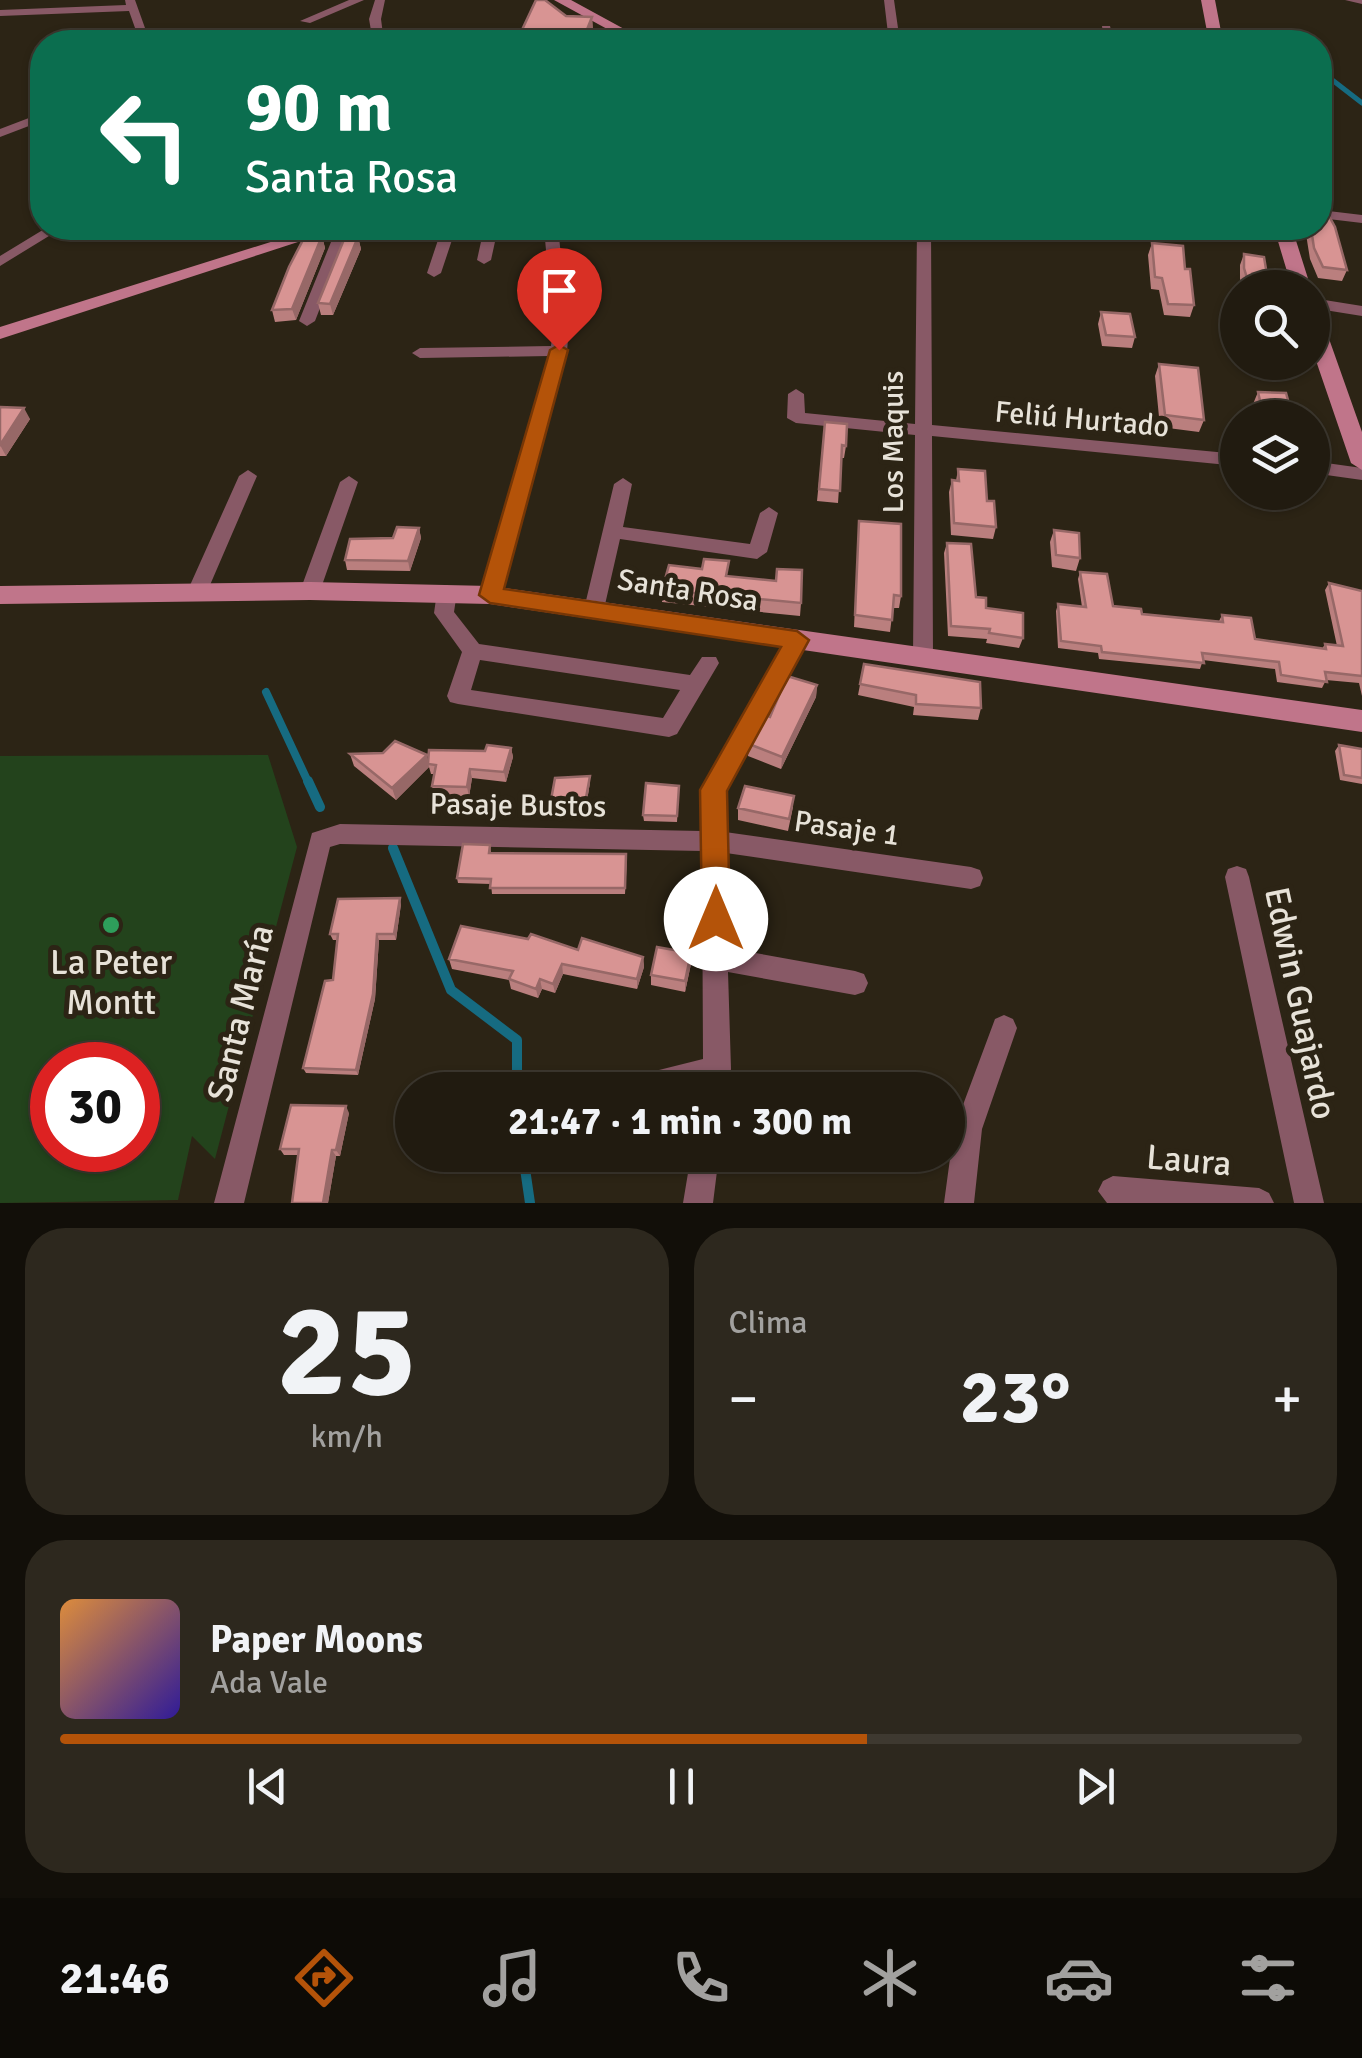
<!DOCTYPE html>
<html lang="es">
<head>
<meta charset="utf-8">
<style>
	:root { --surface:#211b10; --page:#2d281e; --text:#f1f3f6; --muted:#a2a19f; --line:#3e3930; --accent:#b45309 }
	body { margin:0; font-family:Signika,sans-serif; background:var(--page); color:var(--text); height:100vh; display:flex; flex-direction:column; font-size:38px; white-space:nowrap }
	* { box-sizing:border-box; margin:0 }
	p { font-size:32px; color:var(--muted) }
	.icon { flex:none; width:55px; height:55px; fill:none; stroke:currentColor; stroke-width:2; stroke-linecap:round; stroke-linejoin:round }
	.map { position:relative; height:1203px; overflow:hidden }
	.panel { display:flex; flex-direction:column; gap:25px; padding:25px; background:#120f09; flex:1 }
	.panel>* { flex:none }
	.guide { position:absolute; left:30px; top:30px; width:1302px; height:210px; border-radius:40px; box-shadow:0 2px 8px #0004,0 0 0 2px var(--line); background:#0b6e4f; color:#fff; overflow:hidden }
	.controls { position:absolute; left:1220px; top:270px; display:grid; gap:20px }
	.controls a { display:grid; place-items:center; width:110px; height:110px; border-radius:50%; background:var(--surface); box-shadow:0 2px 8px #0004,0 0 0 2px var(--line); font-size:50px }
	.speed { position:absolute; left:30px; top:1042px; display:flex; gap:20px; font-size:50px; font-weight:700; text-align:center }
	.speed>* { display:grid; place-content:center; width:130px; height:130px; border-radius:50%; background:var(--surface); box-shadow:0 2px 8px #0004,0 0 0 2px var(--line); line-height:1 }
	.speed .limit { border:15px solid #d22; background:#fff; color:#111 }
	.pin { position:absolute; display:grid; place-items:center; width:85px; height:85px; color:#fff; margin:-102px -42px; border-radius:50% 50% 50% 0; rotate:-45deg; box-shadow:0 0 10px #0007 }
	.pin .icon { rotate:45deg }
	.me { position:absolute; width:110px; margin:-55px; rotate:0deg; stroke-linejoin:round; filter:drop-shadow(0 0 8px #0008) }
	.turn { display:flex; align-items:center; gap:35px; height:210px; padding:0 50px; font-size:45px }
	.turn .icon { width:130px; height:130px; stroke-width:2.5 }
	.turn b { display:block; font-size:70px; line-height:85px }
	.big { font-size:75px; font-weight:700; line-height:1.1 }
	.panel .card { flex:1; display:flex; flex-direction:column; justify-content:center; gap:15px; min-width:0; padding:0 35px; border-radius:40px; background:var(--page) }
	.panel .dial { align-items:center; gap:0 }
	.dial b { font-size:130px; line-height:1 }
	.song { display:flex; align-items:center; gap:30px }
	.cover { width:120px; height:120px; border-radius:15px; background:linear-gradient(135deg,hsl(30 70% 55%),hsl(250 70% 35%)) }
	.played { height:10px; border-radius:5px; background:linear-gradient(90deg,var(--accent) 65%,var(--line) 65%) }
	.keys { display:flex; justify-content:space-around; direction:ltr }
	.heat { display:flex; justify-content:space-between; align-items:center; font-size:55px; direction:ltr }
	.panel .tiles { flex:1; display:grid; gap:25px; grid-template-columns:1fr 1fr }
	.card:last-child { grid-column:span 2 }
	.trip { position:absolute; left:395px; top:1072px; width:570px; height:100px; border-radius:50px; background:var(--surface); box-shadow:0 2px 8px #0004,0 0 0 2px var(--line); font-weight:700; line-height:100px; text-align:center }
	.menu { display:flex; height:160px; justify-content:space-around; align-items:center; background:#0d0b06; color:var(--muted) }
	.menu .icon { width:70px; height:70px }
	.menu .on { color:var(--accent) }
	.menu b { font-size:45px; color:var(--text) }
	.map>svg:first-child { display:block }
	.green { fill:#23431c; fill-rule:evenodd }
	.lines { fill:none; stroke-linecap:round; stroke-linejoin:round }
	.stream-far2 { stroke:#166b81; stroke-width:5 }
	.stream-far1 { stroke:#166b81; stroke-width:8 }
	.stream { stroke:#166b81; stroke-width:10 }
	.street { fill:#885966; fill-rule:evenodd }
	.secondary { fill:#c0758a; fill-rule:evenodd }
	.wall { fill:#ba7f7e }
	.shaded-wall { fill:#976867 }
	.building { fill:#d89493; stroke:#976867; stroke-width:2.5 }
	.route { fill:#b45309; stroke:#753606; stroke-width:2.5 }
	.leisure-dot { fill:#2e9e5b; stroke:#2c2415; stroke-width:4 }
	.labels { text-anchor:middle; stroke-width:10; stroke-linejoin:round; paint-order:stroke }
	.street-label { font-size:30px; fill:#e7e2d8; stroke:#2c2415 }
	.near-poi-label { font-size:35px; fill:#e7e2d8; stroke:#2c2415 }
	.near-street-label { font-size:35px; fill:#e7e2d8; stroke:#2c2415 }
</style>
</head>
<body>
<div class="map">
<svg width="1362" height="1203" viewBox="0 0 1362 1203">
	<rect width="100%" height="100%" fill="#2c2415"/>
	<path class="green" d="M268 755 297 847 215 1159 192 1136 178 1200 0 1203V756ZM52 1065H138V1150H52Z"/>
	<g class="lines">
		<path class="stream-far2" d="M1331 79 1362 103"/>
		<path class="stream-far1" d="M266 692 309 784"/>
		<path class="stream" d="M308 781 320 807
			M393 848 451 990 517 1040V1090
			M523 1155 530 1203"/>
		<path class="street" d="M125 0H135L150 42H140L129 11 0 16V10L126 5Z
			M349 0H364L310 23 300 21Z
			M375 0H385L381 19 384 42H373L369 19Z
			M884 0H894L900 42H889Z
			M1345 0H1362V4Z
			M1102 26H1110L1114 42H1104Z
			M42 113V121L0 137V129Z
			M1320 210 1362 215V223L1320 218Z
			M46 228H62L0 266V256Z
			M321 228H334L346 241 315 321 307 326 299 321 331 242Z
			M442 228H456L441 273 434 277 427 273Z
			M484 228H498L491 260 484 264 477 260Z
			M544 228H558L569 328 567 351 500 595 490 602 480 595 549 356 420 358 412 353 420 348 551 346 553 328Z
			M917 228H931L932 425 1238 454V466L932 436 933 656 930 662H916L913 656 915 435 796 423 787 418 788 394 796 389 804 394 805 413 915 424Z
			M1312 298 1362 306V316L1312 308Z
			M1312 461 1362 468V480L1312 473Z
			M248 470 257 476 207 592 197 599 190 597 187 592 239 476Z
			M349 476 358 482 320 591 310 598 303 596 300 591 340 482Z
			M623 478 632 484 623 527 750 544 760 513 769 507 778 513 767 552 757 559 620 539 604 609 594 616 587 614 584 609 614 484Z
			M447 585 457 592 454 612 479 644 690 675 702 657H716L719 663 677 734 669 737 458 704 450 702 447 696 462 652 434 613 437 592ZM480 660 680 690 663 718 471 690Z
			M797 632 804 635 807 640 724 791 725 832 971 867 980 870 983 878 980 886 971 889 726 853 728 948 855 971 864 974 868 983 864 992 855 995 728 972 731 1069 728 1090H700L701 1087 688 1090H621L625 1080 635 1076 703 1059 702 851 340 844 330 847 244 1203H214L312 833 340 824 702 831V790L790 635Z
			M1237 866 1246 869 1249 877 1324 1203H1294L1225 877 1228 869Z
			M1004 1015 1013 1019 1017 1028 982 1129 974 1203H944L954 1129 995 1019Z
			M691 1155H719L713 1203H683Z
			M1113 1176 1259 1188 1269 1193 1274 1203H1107L1098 1191 1103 1181Z"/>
		<path class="secondary" d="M554 0H571L648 42H631Z
			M1201 0H1215L1223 42H1209Z
			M315 228H341L0 339V327Z
			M1274 228H1292L1311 288H1292Z
			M1312 313 1322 319 1362 432V470L1351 463 1312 349Z
			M310 582 490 586 1362 710V732L490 604 310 600 0 604V586Z"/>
	</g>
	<path class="wall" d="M566 16 592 17 593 32 588 42H522L521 32Z
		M1305 228H1320L1347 270 1342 281 1318 278 1310 259Z
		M322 236 325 248 296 320 275 322 272 310Z
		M358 237 361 249 333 315H321L318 303Z
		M1152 243 1185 269 1194 305 1190 317 1164 315 1159 290 1151 289 1148 255Z
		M1244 254 1267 275 1274 288H1243L1240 279V265Z
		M1101 312 1135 337 1132 348 1102 346 1098 324Z
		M1159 364 1204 420 1199 432 1160 427 1155 376Z
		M1258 392 1293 418H1256L1253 404Z
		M0 407 30 419 6 456H0Z
		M825 422 846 446 844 458H841L838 503 817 501Z
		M958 469 996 527 993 539 951 535 949 492 952 480 956 481Z
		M859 521 901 596 899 608H893L890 632 854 627Z
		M419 528 421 538 410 571 347 570 345 560 393 538Z
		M1054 530 1080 558 1076 571 1052 567 1050 542Z
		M947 543 976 597 986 608 1023 638 1019 648 986 643 987 639 948 636 944 553Z
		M1080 572 1113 606 1142 614 1219 621 1222 615 1255 639 1322 649 1325 644 1337 646 1325 590 1329 583 1362 591V696L1359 683 1326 680 1322 688 1277 682 1275 669 1203 660 1200 669 1099 659 1098 653 1058 648 1056 611 1058 604 1082 607 1078 579Z
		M728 576 801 603 800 616 662 602V590Z
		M864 664 981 708 978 720 913 715 914 707 858 695Z
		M817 685 816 697 781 769 748 756 749 744 770 717Z
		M1339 745 1362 749V784L1340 780 1335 751Z
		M511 748 513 757 506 782 472 778 469 797 434 796 432 786 434 774H431L429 767 396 800 354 766 350 754 429 761Z
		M590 782 584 820 550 817 549 811Z
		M679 786 677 822 644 821 643 815Z
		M793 807 788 831 738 820V808Z
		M490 845 491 853 627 859 625 894H492L491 884 458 883 457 878Z
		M401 904 396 940H379L375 999 358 1075 306 1073 303 1068 333 980 337 940H333L330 934Z
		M578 950 643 957 644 967 637 989 563 974 555 993 542 989 538 998 511 989 509 980 452 969 449 959Z
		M691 953V964L685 992 651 985V975Z
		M349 1113 340 1156H336L328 1203H292L299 1155H284L280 1149Z"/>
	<path class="shaded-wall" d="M592 17 593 32 589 42H582Z
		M322 236 325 248 296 320 292 309Z
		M358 237 361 249 333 315 330 304Z
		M24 408 30 419 6 456 0 445Z
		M419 528 421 538 410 571 408 561Z
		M817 685 816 697 781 769 782 757Z
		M511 748 513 757 506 782 504 772Z
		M427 755 429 767 396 800 392 788Z
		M470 769 472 778 469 797 467 787Z
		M590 776V782L584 820 583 814Z
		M400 898 401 904 396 940 394 934Z
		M377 934 379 940 375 999 358 1075 356 1070Z
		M691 953V964L685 992V981Z
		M643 957 644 967 637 989V979Z
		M562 964 563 974 555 993 553 984Z
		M540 979 542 989 538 998 536 989Z
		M346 1106 349 1113 340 1156 336 1150Z
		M332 1150 336 1156 328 1203H323Z"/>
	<path class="building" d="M536 0H545L566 16 592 17 582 42H544L549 33 521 32Z
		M1320 216H1329L1335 227 1347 270 1323 267 1314 248 1311 228H1320Z
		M305 236H322L292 309 272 310 289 267Z
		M345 237H358L330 304 318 303Z
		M1152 243 1183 246 1185 269H1190L1194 305 1168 304 1162 278 1155 277Z
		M1244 254 1264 257 1267 275 1274 276V288H1250L1244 268Z
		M1101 312 1130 314 1135 337 1106 335Z
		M1159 364 1198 368 1204 420 1165 415Z
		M1258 392 1286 393 1293 418H1264Z
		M0 407 24 408 0 445Z
		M825 422 847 424 846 446 842 445 840 491 819 489Z
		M958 469 985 471 987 501H994L996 527 954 523 952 480 959 481Z
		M859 521 901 524V596L894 595 892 620 855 615Z
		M397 527 419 528 408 561 345 560 350 539 393 538Z
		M1054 530 1079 533 1080 558 1056 555Z
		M947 543 971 544 976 597 986 598V608L1023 613V638L989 633 990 629 951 626Z
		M704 559 729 561 726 576 776 581 777 569 802 570 801 603 662 590 669 565 702 569Z
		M1080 572 1107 574 1113 606 1141 609 1142 614 1223 622 1222 615 1251 618 1255 639 1326 649 1325 644 1343 646 1329 583 1362 591V676L1325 672 1327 682 1281 675 1279 662 1202 653 1204 663 1102 652 1101 646 1061 641 1058 604 1086 607Z
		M864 664 980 682 981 708 916 704V695L860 684Z
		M787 676 817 685 782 757 749 744 765 715 770 717Z
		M395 741 427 755 392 788 350 754 383 753Z
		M487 745 511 748 504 772 470 769 467 787 432 786 436 765 428 764 429 750 485 751Z
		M1339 745 1362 749V778L1344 775Z
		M590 776 583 814 549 811 555 778Z
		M646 783 679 786 677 816 643 815Z
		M745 786 794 796 789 819 738 808Z
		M463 844 490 845 489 853 626 854 625 888H490L491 879 457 878Z
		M400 898 394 934H377L373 994 356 1070 303 1068 325 981 333 980 338 934H330L338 899Z
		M461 926 528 939 531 934 578 950 582 938 643 957 637 979 562 964 553 984 540 979 536 989 509 979 513 971 449 959Z
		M657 947 691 953 685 981 651 975Z
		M291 1105 346 1106 336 1150H332L323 1203H292L299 1149H280Z"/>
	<path class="route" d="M559 345 568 350 504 589 797 631 809 640 727 791 730 919 726 928 716 932 706 928 702 919 700 790 781 647 490 603 479 595 550 350Z"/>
	<circle class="leisure-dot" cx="111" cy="925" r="10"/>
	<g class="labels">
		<g class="street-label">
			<text transform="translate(1082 419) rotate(5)" y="10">Feliú Hurtado</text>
			<text transform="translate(893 442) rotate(-90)" y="10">Los Maquis</text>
			<text transform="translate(688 590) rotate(9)" y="10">Santa Rosa</text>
			<text transform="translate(518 805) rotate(1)" y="10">Pasaje Bustos</text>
			<text transform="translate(847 828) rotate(8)" y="10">Pasaje 1</text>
		</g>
		<g class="near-poi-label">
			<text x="111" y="974">La Peter<tspan x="111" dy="40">Montt</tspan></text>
		</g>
		<g class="near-street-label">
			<text transform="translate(1301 1003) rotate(78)" y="12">Edwin Guajardo</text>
			<text transform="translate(240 1013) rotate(-76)" y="12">Santa María</text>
			<text transform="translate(1189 1160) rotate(5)" y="12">Laura</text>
		</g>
	</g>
</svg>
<div class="controls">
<a><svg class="icon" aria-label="search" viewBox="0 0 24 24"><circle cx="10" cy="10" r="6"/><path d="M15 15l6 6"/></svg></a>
<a><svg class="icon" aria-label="layers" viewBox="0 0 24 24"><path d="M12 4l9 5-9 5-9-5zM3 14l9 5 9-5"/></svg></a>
</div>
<div class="speed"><div class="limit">30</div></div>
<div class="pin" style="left:559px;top:350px;background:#d93025"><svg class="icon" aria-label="arrive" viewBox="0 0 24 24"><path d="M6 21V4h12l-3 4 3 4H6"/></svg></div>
<svg class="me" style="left:716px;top:919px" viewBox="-20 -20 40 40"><circle r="19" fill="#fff"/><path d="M0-13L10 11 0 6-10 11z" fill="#b45309"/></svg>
<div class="trip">21:47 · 1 min · 300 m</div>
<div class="guide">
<div class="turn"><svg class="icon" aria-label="left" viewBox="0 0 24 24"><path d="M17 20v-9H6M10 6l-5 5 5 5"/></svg><div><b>90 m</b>Santa Rosa</div></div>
</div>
</div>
<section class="panel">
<div class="tiles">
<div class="card dial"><b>25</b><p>km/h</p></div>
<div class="card"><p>Clima</p>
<div class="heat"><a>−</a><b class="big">23°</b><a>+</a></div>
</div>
<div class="card">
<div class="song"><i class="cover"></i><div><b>Paper Moons</b><p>Ada Vale</p></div></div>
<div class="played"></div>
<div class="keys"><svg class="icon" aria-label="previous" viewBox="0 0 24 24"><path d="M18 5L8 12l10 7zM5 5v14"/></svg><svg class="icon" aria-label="pause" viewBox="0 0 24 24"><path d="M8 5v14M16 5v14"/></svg><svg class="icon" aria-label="next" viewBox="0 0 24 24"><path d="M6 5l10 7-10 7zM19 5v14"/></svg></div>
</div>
</div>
</section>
<nav class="menu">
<b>21:46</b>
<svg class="icon on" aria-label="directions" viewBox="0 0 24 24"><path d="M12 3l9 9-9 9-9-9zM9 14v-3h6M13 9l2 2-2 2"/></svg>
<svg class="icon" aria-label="music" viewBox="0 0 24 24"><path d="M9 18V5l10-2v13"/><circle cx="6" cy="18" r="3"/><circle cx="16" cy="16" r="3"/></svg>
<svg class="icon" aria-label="phone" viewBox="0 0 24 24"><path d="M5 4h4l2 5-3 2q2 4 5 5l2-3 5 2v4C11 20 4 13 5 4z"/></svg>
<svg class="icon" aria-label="climate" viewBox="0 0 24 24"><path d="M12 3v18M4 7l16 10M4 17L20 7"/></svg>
<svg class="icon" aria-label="car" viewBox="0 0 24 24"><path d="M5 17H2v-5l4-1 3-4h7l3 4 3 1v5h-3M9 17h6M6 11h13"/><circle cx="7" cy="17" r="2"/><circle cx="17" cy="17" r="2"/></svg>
<svg class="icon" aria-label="filters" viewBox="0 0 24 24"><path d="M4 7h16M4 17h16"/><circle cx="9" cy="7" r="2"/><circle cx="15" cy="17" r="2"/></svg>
</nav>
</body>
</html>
